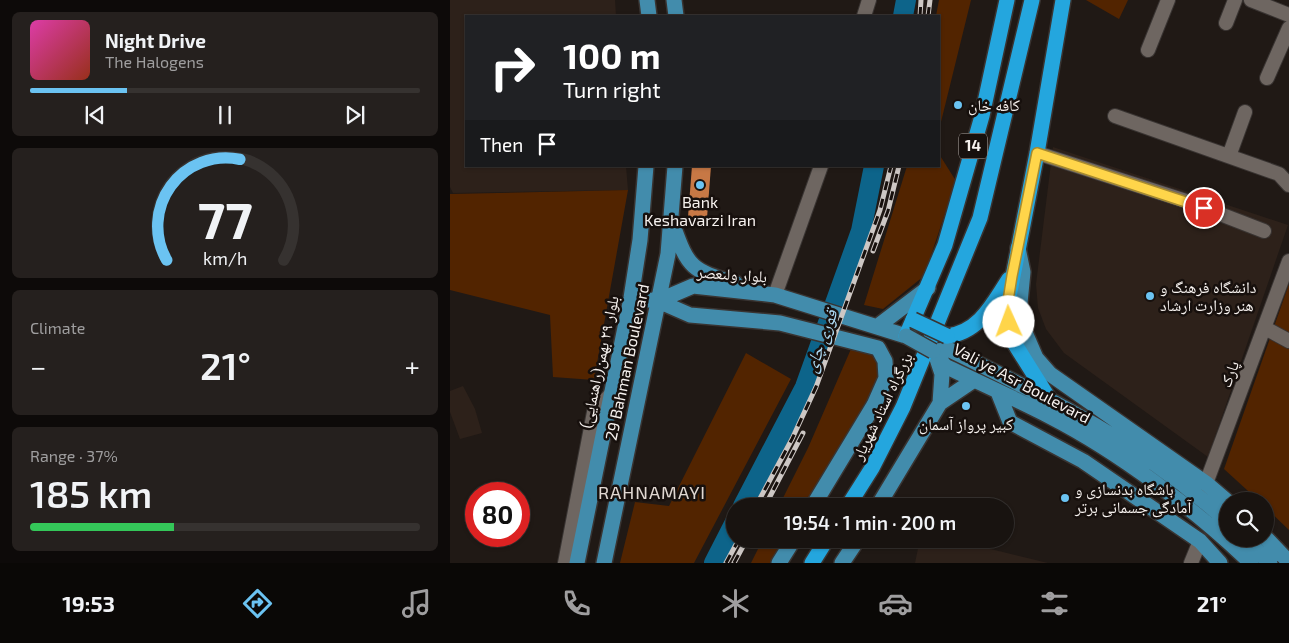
<!DOCTYPE html>
<html lang="en">
<head>
<meta charset="utf-8">
<style>
	:root { --surface:#181310; --page:#25201e; --text:#f1f3f6; --muted:#9f9e9f; --line:#363230; --accent:#6bc3f2 }
	body { margin:0; font-family:"Exo 2","Noto Naskh Arabic",sans-serif; background:var(--page); color:var(--text); height:100vh; display:flex; flex-direction:column; font-size:19px; white-space:nowrap }
	* { box-sizing:border-box; margin:0 }
	p { font-size:16px; color:var(--muted) }
	.icon { flex:none; width:28px; height:28px; fill:none; stroke:currentColor; stroke-width:2; stroke-linecap:round; stroke-linejoin:round }
	.map { position:relative; flex:1; overflow:hidden }
	.panel { display:flex; flex-direction:column; gap:12px; padding:12px; background:#0d0a09; width:450px }
	.panel>* { flex:none }
	.banner { position:absolute; left:15px; top:15px; width:475px; height:152px; border-radius:0px; box-shadow:0 1px 4px #0004,0 0 0 1px var(--line); background:#202124; color:#fff; overflow:hidden }
	.fabs { position:absolute; left:769px; top:492px; display:grid; gap:10px }
	.fabs a { display:grid; place-items:center; width:55px; height:55px; border-radius:50%; background:var(--surface); box-shadow:0 1px 4px #0004,0 0 0 1px var(--line); font-size:25px }
	.speed { position:absolute; left:15px; top:482px; display:flex; gap:10px; font-size:25px; font-weight:700; text-align:center }
	.speed>* { display:grid; place-content:center; width:65px; height:65px; border-radius:50%; background:var(--surface); box-shadow:0 1px 4px #0004,0 0 0 1px var(--line); line-height:1 }
	.speed .limit { border:8px solid #d22; background:#fff; color:#111 }
	.pin { position:absolute; display:grid; place-items:center; width:42px; height:42px; color:#fff; margin:-21px; border:2px solid #fff; border-radius:50%; box-shadow:0 1px 5px #0007 }
	.me { position:absolute; width:55px; margin:-28px; rotate:358deg; stroke-linejoin:round; filter:drop-shadow(0 0 4px #0008) }
	.turn { display:flex; align-items:center; gap:18px; height:105px; padding:0 15px; font-size:22px }
	.turn .icon { width:65px; height:65px; stroke-width:2.5 }
	.turn b { display:block; font-size:35px; line-height:42px }
	.then { display:flex; align-items:center; height:48px; padding:0 15px; background:#0003; gap:10px; font-size:19px }
	.big { font-size:38px; font-weight:600; line-height:1.1 }
	.panel .tile { flex:1; display:flex; flex-direction:column; justify-content:center; gap:8px; min-width:0; padding:0 18px; border-radius:8px; background:var(--page) }
	.panel .dial { align-items:center; gap:0 }
	.dial svg { height:130px; overflow:visible; fill:none; stroke:var(--line); stroke-width:7; stroke-linecap:round; text-anchor:middle }
	.dial text { fill:var(--text); stroke:none }
	.song { display:flex; align-items:center; gap:15px }
	.cover { width:60px; height:60px; border-radius:8px; background:linear-gradient(135deg,hsl(320 70% 55%),hsl(10 70% 35%)) }
	.played { height:5px; border-radius:2px; background:linear-gradient(90deg,var(--accent) 25%,var(--line) 25%) }
	.keys { display:flex; justify-content:space-around; direction:ltr }
	.heat { display:flex; justify-content:space-between; align-items:center; font-size:28px; direction:ltr }
	.charge { height:8px; border-radius:4px; background:linear-gradient(90deg,#34c759 37%,var(--line) 0) }
	.trip { position:absolute; left:276px; top:498px; width:288px; height:50px; border-radius:25px; background:var(--surface); box-shadow:0 1px 4px #0004,0 0 0 1px var(--line); font-weight:600; line-height:50px; text-align:center }
	.tab-bar { display:flex; height:80px; justify-content:space-around; align-items:center; background:#0a0806; color:var(--muted) }
	.tab-bar .icon { width:35px; height:35px }
	.tab-bar .current { color:var(--accent) }
	.tab-bar b { font-size:22px; color:var(--text) }
	main { display:flex; flex:1; min-height:0 }
	.map>svg:first-child { display:block }
	.built { fill:#2d211a }
	.green { fill:#522400 }
	.lines { fill:none; stroke-linecap:round; stroke-linejoin:round }
	.river { stroke:#0d648a; stroke-width:20 }
	.building { fill:#c77845 }
	.minor-casing { stroke:#393432; stroke-width:16 }
	.major-casing { stroke:#393432; stroke-width:18 }
	.highway-casing { stroke:#393432; stroke-width:18 }
	.minor { stroke:#6e6661; stroke-width:14 }
	.major { stroke:#428cac; stroke-width:15 }
	.highway { stroke:#24a6de; stroke-width:15 }
	.rail-casing { stroke:#cdc7c4; stroke-width:5 }
	.rail { stroke:#17100d; stroke-width:3; stroke-dasharray:9; stroke-linecap:butt }
	.major-bridge-casing { stroke:#393432; stroke-width:18; stroke-linecap:butt }
	.highway-bridge-casing { stroke:#393432; stroke-width:18; stroke-linecap:butt }
	.major-bridge { stroke:#428cac; stroke-width:15 }
	.highway-bridge { stroke:#24a6de; stroke-width:15 }
	.route-casing { stroke:#a68a30; stroke-width:12 }
	.route { stroke:#ffd54a; stroke-width:9 }
	.poi-dot { fill:#6bc3f2; stroke:#17100d; stroke-width:2 }
	.labels { text-anchor:middle; stroke-width:5; stroke-linejoin:round; paint-order:stroke }
	.shield { fill:#17100d; stroke:#b4aeab; stroke-width:1 }
	.shield-label { font-size:15px; font-weight:bold; fill:#f7f2ef }
	.poi-label { font-size:16px; fill:#f7f2ef; stroke:#17100d; text-anchor:start }
	.street-label { font-size:16px; fill:#f7f2ef; stroke:#17100d }
	.water-label { font-size:18px; font-style:italic; fill:#acd9f3; stroke:#17100d }
	.neighbourhood-label { font-size:18px; letter-spacing:1px; fill:#e1d8d2; stroke:#17100d }
</style>
</head>
<body>
<main>
<section class="panel">
<div class="tile">
<div class="song"><i class="cover"></i><div><b>Night Drive</b><p>The Halogens</p></div></div>
<div class="played"></div>
<div class="keys"><svg class="icon" aria-label="previous" viewBox="0 0 24 24"><path d="M18 5L8 12l10 7zM5 5v14"/></svg><svg class="icon" aria-label="pause" viewBox="0 0 24 24"><path d="M8 5v14M16 5v14"/></svg><svg class="icon" aria-label="next" viewBox="0 0 24 24"><path d="M6 5l10 7-10 7zM19 5v14"/></svg></div>
</div>
<div class="tile dial"><svg viewBox="0 0 100 80">
<path d="M14 69A42 42 0 1 1 86 69"/>
<path d="M14 69A42 42 0 0 1 59 7" stroke="#6bc3f2"/>
<text x="50" y="56" font-size="32" font-weight="700">77</text>
<text x="50" y="72" font-size="11">km/h</text>
</svg></div>
<div class="tile"><p>Climate</p>
<div class="heat"><a>−</a><b class="big">21°</b><a>+</a></div>
</div>
<div class="tile"><p>Range · 37%</p><b class="big">185 km</b><div class="charge"></div></div>
</section>
<div class="map">
<svg width="839" height="563" viewBox="0 0 839 563">
	<rect width="100%" height="100%" fill="#201915"/>
	<path class="built" d="M0 0H165L166 16H16V166H176L178 190 3 193 0 187Z
		M603 147 838 225 758 457 614 353 596 329 588 308 586 284Z
		M13 386 25 409 32 433 10 439 0 412V391Z
		M470 539H500L598 563H465Z"/>
	<path class="green" d="M489 0H521L489 130V16H486Z
		M636 0H678L669 19Z
		M489 154 506 181 474 276 433 309 414 305 457 166H489Z
		M178 190 144 380 103 377 100 315 0 290V194Z
		M839 284V530L815 507V501H809L774 469Z
		M404 342C434 356 434 364 423 393L358 506H329L358 448Z
		M296 353 341 379 244 563H170L185 502 219 506Z
		M313 539H339L325 563H301Z"/>
	<g class="lines">
		<path class="river" d="M453 16 456 0
			M293 506 355 387 411 231 424 166
			M264 563 285 522"/>
	</g>
	<path class="building" d="M242 166H261L257 218 238 217Z"/>
	<g class="lines">
		<defs>
			<path id="minor" d="M801 0 839 15
				M414 16 419 0
				M776 23 785 0
				M698 50 718 0
				M817 78 839 28
				M665 116 829 174 839 185
				M587 153 739 202 814 231
				M779 156 795 112
				M325 295 371 166
				M815 328 839 341
				M752 494 839 261
				M115 563 144 412 160 395
				M741 563 750 541"/>
			<path id="major" d="M197 0 199 16
				M224 0 226 16
				M223 225C238 268 242 271 285 283
				M568 248 573 272 570 303 571 323 586 358 600 374 757 484 778 502
				M181 298 208 301 240 315 330 323 428 348 435 361 436 378 424 405 363 506
				M208 301 243 286 325 295 456 336
				M428 326 478 288
				M483 351 495 366C530 383 566 399 601 417 669 452 746 510 801 563
				M483 351 500 350C602 399 693 445 778 522
				M486 356 492 374 490 403
				M548 392 560 422 633 461 750 541 770 563
				M428 506 490 403 524 380
				M815 537 839 562
				M795 539 820 563
				M127 563 181 298 190 240 196 166
				M154 563 218 254 225 166
				M329 563 344 539
				M392 563 408 539"/>
			<path id="highway" d="M456 336 495 245 532 116 557 0
				M497 336C530 332 543 303 559 279
				M598 397 561 338 557 307 587 153 613 0
				M398 506 422 468 453 407 530 218 582 0
				M362 563 377 539"/>
		</defs>
		<use href="#minor" class="minor-casing"/>
		<use href="#major" class="major-casing"/>
		<use href="#highway" class="highway-casing"/>
		<use href="#minor" class="minor"/>
		<use href="#major" class="major"/>
		<use href="#highway" class="highway"/>
		<defs>
			<path id="rail" d="M470 16 471 0
				M478 16 480 0
				M423 251 438 211 449 166
				M306 506 342 439 366 387 430 210 441 166
				M315 506 353 433
				M276 563 289 539
				M284 563 297 539"/>
		</defs>
		<use href="#rail" class="rail-casing"/>
		<use href="#rail" class="rail"/>
		<defs>
			<path id="major-bridge" d="M456 336 483 351"/>
			<path id="highway-bridge" d="M463 320 497 336"/>
		</defs>
		<use href="#major-bridge" class="major-bridge-casing"/>
		<use href="#highway-bridge" class="highway-bridge-casing"/>
		<use href="#major-bridge" class="major-bridge"/>
		<use href="#highway-bridge" class="highway-bridge"/>
	</g>
	<g class="lines">
		<defs>
			<path id="route" d="M559 322 557 307 562 276 587 153 754 208"/>
		</defs>
		<use href="#route" class="route-casing"/>
		<use href="#route" class="route"/>
	</g>
	<g class="poi-dot">
		<circle cx="508" cy="105" r="5"/>
		<circle cx="250" cy="185" r="5"/>
		<circle cx="700" cy="296" r="5"/>
		<circle cx="516" cy="406" r="5"/>
		<circle cx="615" cy="498" r="5"/>
	</g>
	<g class="labels">
		<rect class="shield" x="509" y="133.5" width="28" height="25" rx="4"/>
		<g class="shield-label">
			<text x="523" y="151">14</text>
		</g>
		<g class="poi-label">
			<text x="518" y="111">کافه خان</text>
			<text x="250" y="208" text-anchor="middle">Bank<tspan x="250" dy="18">Keshavarzi Iran</tspan></text>
			<text x="710" y="293">دانشگاه فرهنگ و<tspan x="710" dy="18">هنر وزارت ارشاد</tspan></text>
			<text x="516" y="430" text-anchor="middle">کبیر پرواز آسمان</text>
			<text x="625" y="495">باشگاه بدنسازی و<tspan x="625" dy="18">آمادگی جسمانی برتر</tspan></text>
		</g>
		<g class="street-label">
			<text transform="translate(282 274) rotate(4)" y="6">بلوار ولىعصر</text>
			<text transform="translate(149 362) rotate(-78)" y="6">بلوار ٢٩ بهمن(راهنمایی)</text>
			<text transform="translate(177 362) rotate(-78)" y="6">29 Bahman Boulevard</text>
			<text transform="translate(779 374) rotate(-70)" y="6">پارک</text>
			<text transform="translate(572 383) rotate(28)" y="6">Vali ye Asr Boulevard</text>
			<text transform="translate(432 406) rotate(-64)" y="6">بزرگراه استاد شهریار</text>
		</g>
		<g class="water-label">
			<text transform="translate(371 341) rotate(-70)" y="6">قوری چای</text>
		</g>
		<g class="neighbourhood-label">
			<text x="202" y="499">RAHNAMAYI</text>
		</g>
	</g>
</svg>
<div class="fabs">
<a><svg class="icon" aria-label="search" viewBox="0 0 24 24"><circle cx="10" cy="10" r="6"/><path d="M15 15l6 6"/></svg></a>
</div>
<div class="speed"><div class="limit">80</div></div>
<div class="pin" style="left:754px;top:208px;background:#d93025"><svg class="icon" aria-label="arrive" viewBox="0 0 24 24"><path d="M6 21V4h12l-3 4 3 4H6"/></svg></div>
<svg class="me" style="left:559px;top:322px" viewBox="-20 -20 40 40"><circle r="19" fill="#fff"/><path d="M0-13L10 11 0 6-10 11z" fill="#ffd54a"/></svg>
<div class="trip">19:54 · 1 min · 200 m</div>
<div class="banner">
<div class="turn"><svg class="icon" aria-label="right" viewBox="0 0 24 24"><path d="M7 20v-9h11M14 6l5 5-5 5"/></svg><div><b>100 m</b>Turn right</div></div>
<div class="then">Then<svg class="icon" aria-label="arrive" viewBox="0 0 24 24"><path d="M6 21V4h12l-3 4 3 4H6"/></svg></div>
</div>
</div>
</main>
<nav class="tab-bar">
<b>19:53</b>
<svg class="icon current" aria-label="directions" viewBox="0 0 24 24"><path d="M12 3l9 9-9 9-9-9zM9 14v-3h6M13 9l2 2-2 2"/></svg>
<svg class="icon" aria-label="music" viewBox="0 0 24 24"><path d="M9 18V5l10-2v13"/><circle cx="6" cy="18" r="3"/><circle cx="16" cy="16" r="3"/></svg>
<svg class="icon" aria-label="phone" viewBox="0 0 24 24"><path d="M5 4h4l2 5-3 2q2 4 5 5l2-3 5 2v4C11 20 4 13 5 4z"/></svg>
<svg class="icon" aria-label="climate" viewBox="0 0 24 24"><path d="M12 3v18M4 7l16 10M4 17L20 7"/></svg>
<svg class="icon" aria-label="car" viewBox="0 0 24 24"><path d="M5 17H2v-5l4-1 3-4h7l3 4 3 1v5h-3M9 17h6M6 11h13"/><circle cx="7" cy="17" r="2"/><circle cx="17" cy="17" r="2"/></svg>
<svg class="icon" aria-label="filters" viewBox="0 0 24 24"><path d="M4 7h16M4 17h16"/><circle cx="9" cy="7" r="2"/><circle cx="15" cy="17" r="2"/></svg>
<b>21°</b>
</nav>
</body>
</html>
